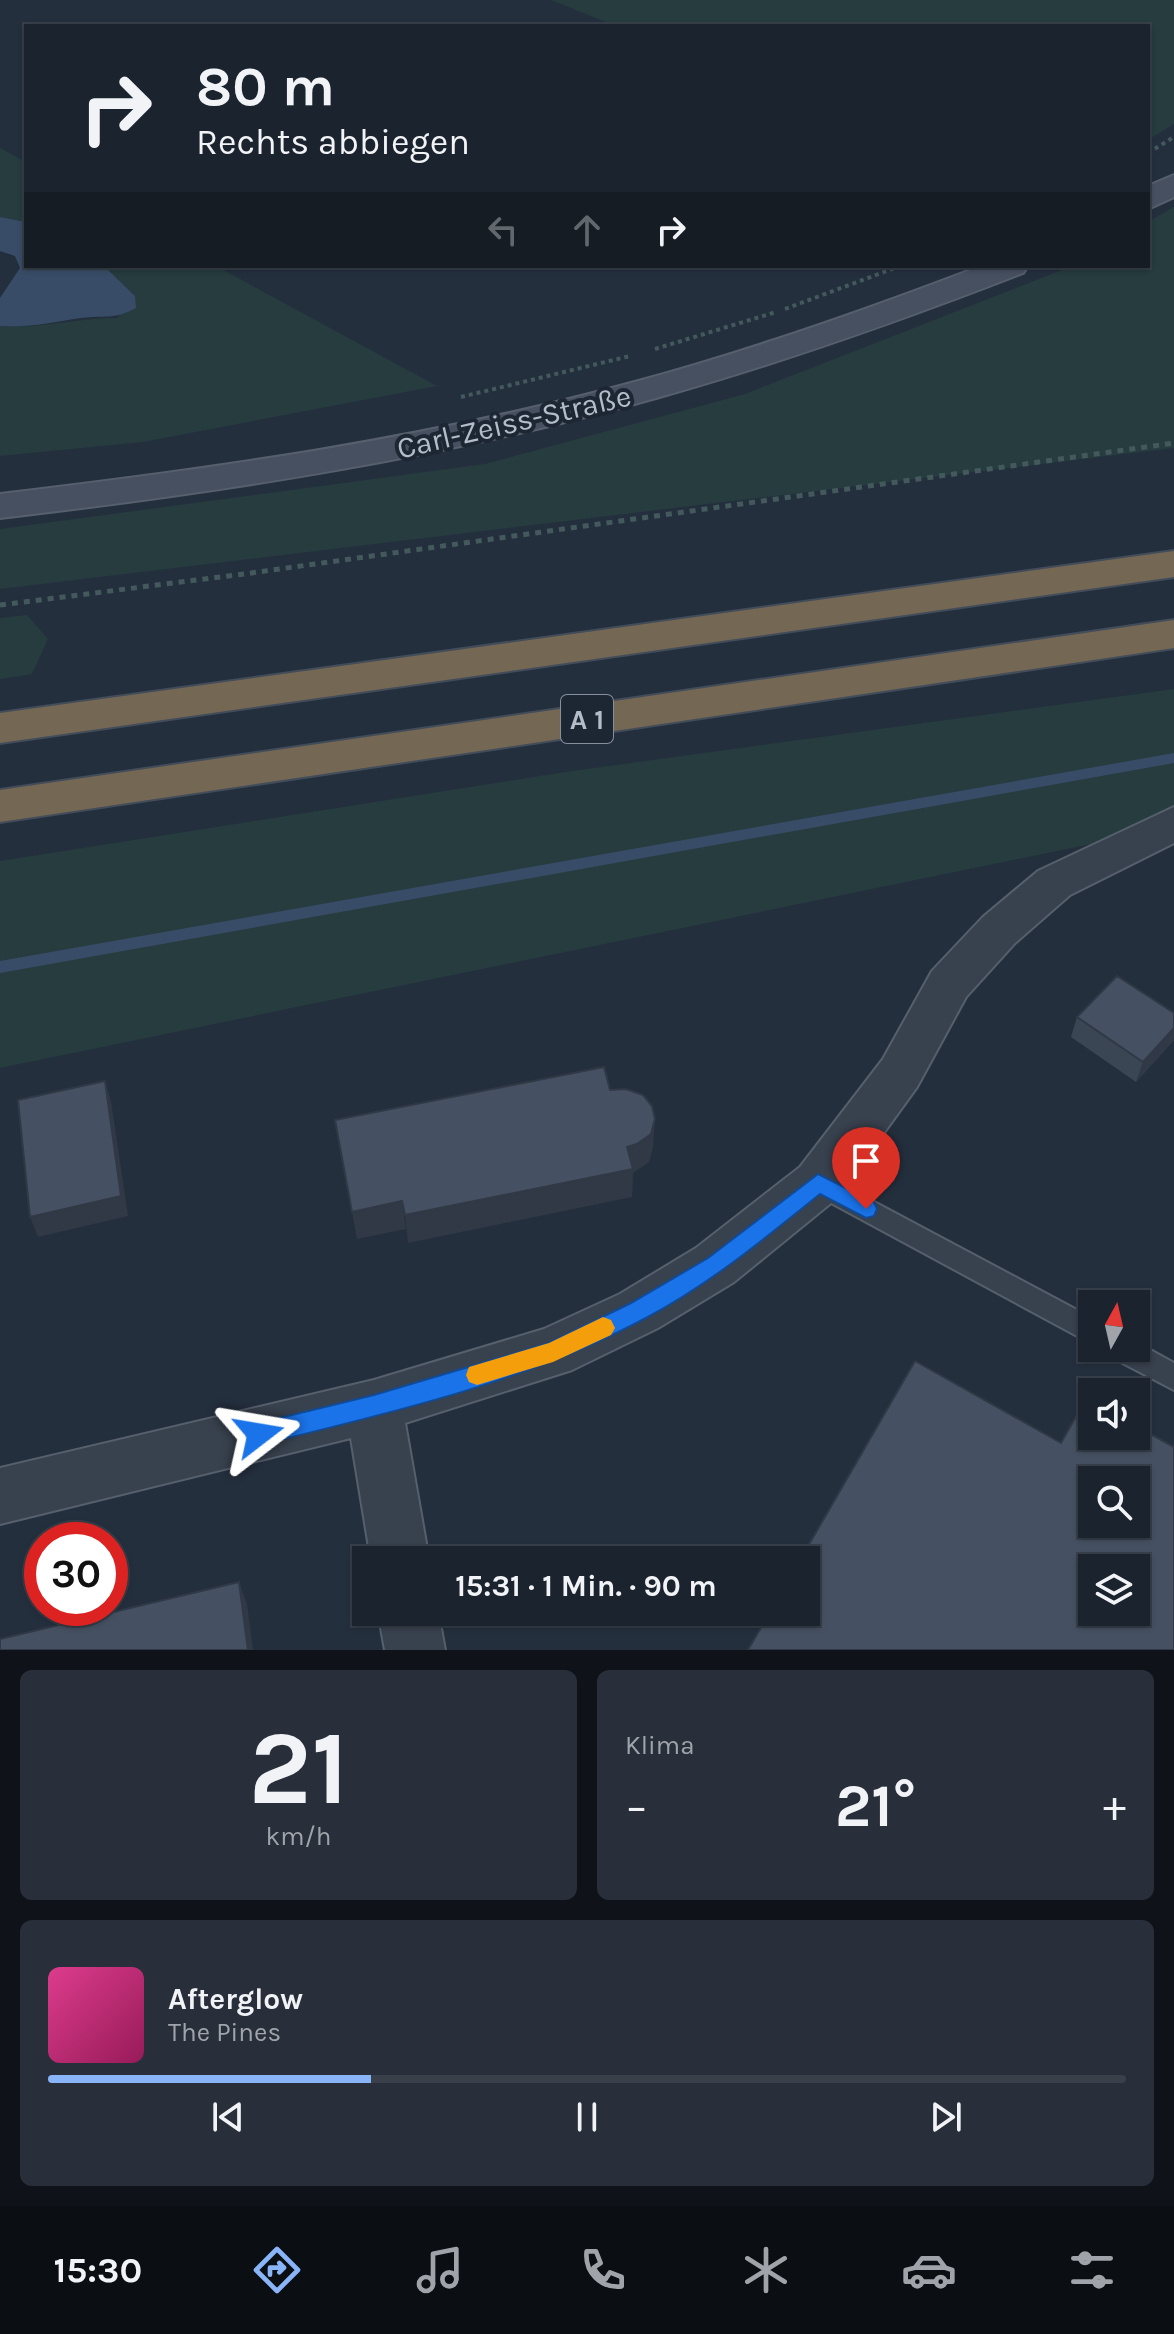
<!DOCTYPE html>
<html lang="de">
<head>
<meta charset="utf-8">
<style>
	:root { --surface:#1b232e; --page:#282f3a; --text:#f1f3f6; --muted:#a0a4aa; --line:#39404a; --accent:#8ab4f8 }
	body { margin:0; font-family:Karla,sans-serif; background:var(--page); color:var(--text); height:100vh; display:flex; flex-direction:column; font-size:30px; white-space:nowrap }
	* { box-sizing:border-box; margin:0 }
	p { font-size:26px; color:var(--muted) }
	.icon { flex:none; width:44px; height:44px; fill:none; stroke:currentColor; stroke-width:2; stroke-linecap:round; stroke-linejoin:round }
	.map { position:relative; height:1650px; overflow:hidden }
	.details { display:flex; flex-direction:column; gap:20px; padding:20px; background:#0f1319; flex:1 }
	.details>* { flex:none }
	.banner { position:absolute; left:24px; top:24px; width:1126px; height:244px; border-radius:0px; box-shadow:0 2px 6px #0004,0 0 0 2px var(--line); background:#1b232e; color:var(--text); overflow:hidden }
	.needle { width:52px; rotate:8deg }
	.controls { position:absolute; left:1078px; top:1290px; display:grid; gap:16px }
	.controls a { display:grid; place-items:center; width:72px; height:72px; border-radius:0px; background:var(--surface); box-shadow:0 2px 6px #0004,0 0 0 2px var(--line); font-size:40px }
	.speed { position:absolute; left:24px; top:1522px; display:flex; gap:16px; font-size:40px; font-weight:700; text-align:center }
	.speed>* { display:grid; place-content:center; width:104px; height:104px; border-radius:50%; background:var(--surface); box-shadow:0 2px 6px #0004,0 0 0 2px var(--line); line-height:1 }
	.speed .limit { border:12px solid #d22; background:#fff; color:#111 }
	.pin { position:absolute; display:grid; place-items:center; width:68px; height:68px; color:#fff; margin:-82px -34px; border-radius:50% 50% 50% 0; rotate:-45deg; box-shadow:0 0 8px #0007 }
	.pin .icon { rotate:45deg }
	.me { position:absolute; width:88px; margin:-44px; rotate:76deg; stroke-linejoin:round; filter:drop-shadow(0 0 6px #0008) }
	.turn { display:flex; align-items:center; gap:28px; height:168px; padding:0 40px; font-size:36px }
	.turn .icon { width:104px; height:104px; stroke-width:2.5 }
	.turn b { display:block; font-size:56px; line-height:68px }
	.lanes { display:flex; align-items:center; height:76px; padding:0 40px; background:#0003; justify-content:center; gap:40px; direction:ltr }
	.lanes .off { opacity:.35 }
	.big { font-size:60px; font-weight:700; line-height:1.1 }
	.details .card { flex:1; display:flex; flex-direction:column; justify-content:center; gap:12px; min-width:0; padding:0 28px; border-radius:12px; background:var(--page) }
	.details .dial { align-items:center; gap:0 }
	.dial b { font-size:104px; line-height:1 }
	.song { display:flex; align-items:center; gap:24px }
	.cover { width:96px; height:96px; border-radius:12px; background:linear-gradient(135deg,hsl(330 70% 55%),hsl(330 70% 35%)) }
	.played { height:8px; border-radius:4px; background:linear-gradient(90deg,var(--accent) 30%,var(--line) 30%) }
	.keys { display:flex; justify-content:space-around; direction:ltr }
	.heat { display:flex; justify-content:space-between; align-items:center; font-size:44px; direction:ltr }
	.details .tiles { flex:1; display:grid; gap:20px; grid-template-columns:1fr 1fr }
	.card:last-child { grid-column:span 2 }
	.trip { position:absolute; left:352px; top:1546px; width:468px; height:80px; border-radius:0px; background:var(--surface); box-shadow:0 2px 6px #0004,0 0 0 2px var(--line); font-weight:700; line-height:80px; text-align:center }
	.dock { display:flex; height:128px; justify-content:space-around; align-items:center; background:#0b0e12; color:var(--muted) }
	.dock .icon { width:56px; height:56px }
	.dock .selected { color:var(--accent) }
	.dock b { font-size:36px; color:var(--text) }
	.map>svg:first-child { display:block }
	.green { fill:#263c3f }
	.water { fill:#394c67 }
	.lines { fill:none; stroke-linecap:round; stroke-linejoin:round }
	.stream { fill:#394c67; fill-rule:evenodd }
	.lane-casing { stroke:#565f6c; stroke-width:4 }
	.street-casing { stroke:#565f6c; stroke-width:4 }
	.secondary-casing { stroke:#565f6c; stroke-width:4 }
	.highway-casing { stroke:#434c59; stroke-width:4 }
	.path-far1 { stroke:#44595c; stroke-width:4; stroke-dasharray:4 4; stroke-linecap:butt }
	.path { stroke:#44595c; stroke-width:5; stroke-dasharray:6 6; stroke-linecap:butt }
	.lane { fill:#38414e; fill-rule:evenodd }
	.street { fill:#38414e; fill-rule:evenodd }
	.secondary { fill:#465061; fill-rule:evenodd }
	.highway { fill:#746855; fill-rule:evenodd }
	.wall { fill:#3b4654 }
	.shaded-wall { fill:#303945 }
	.building { fill:#455162; stroke:#303945; stroke-width:2; fill-rule:evenodd }
	.route { fill:#1a73e8; stroke:#114b97; stroke-width:2 }
	.slow { fill:#f59e0b }
	.labels { text-anchor:middle; stroke-width:8; stroke-linejoin:round; paint-order:stroke }
	.shield { fill:#1d2633; stroke:#878f9c; stroke-width:2 }
	.shield-label { font-size:28px; font-weight:bold; fill:#b4bcc9 }
	.street-label { font-size:30px; fill:#b4bcc9; stroke:#1d2633 }
</style>
</head>
<body>
<div class="map">
<svg width="1174" height="1650" viewBox="0 0 1174 1650">
	<rect width="100%" height="100%" fill="#242f3e"/>
	<path class="green" d="M551 0H1174V124L1148 140V26H616Z
		M0 148 26 162V222L0 217Z
		M1174 207V448L0 589V529L485 464 745 394 1072 266H1148V222Z
		M104 266H216L437 386 143 442 0 456V326C40 329 77 318 117 318L135 296Z
		M27 615 48 639 32 674 0 679V618Z
		M1174 689V827L0 1068V861L572 771Z"/>
	<path class="water" d="M0 217 26 222V266H104L135 296 136 308C114 320 105 315 81 318 53 322 29 328 0 326V298L20 268 15 256 0 251Z"/>
	<g class="lines">
		<path class="stream" d="M1174 753V763L0 973V961Z"/>
		<defs>
			<path id="lane" d="M818 1172 1092 1318V1344L809 1191 805 1183 809 1175Z
				M1136 1342 1174 1363V1390L1111 1357 1107 1348H1136Z"/>
			<path id="street" d="M1174 807V843L1070 895 1015 943 966 997 917 1087 836 1199 734 1282 658 1328 572 1370 405 1423 429 1560H371L351 1438 0 1524V1468L374 1380 544 1329 620 1294 696 1248 800 1167 883 1059 932 971 983 917 1038 871Z
				M378 1612H438L445 1650H385Z"/>
			<path id="secondary" d="M1174 175V197L1148 209V186Z
				M981 266H1028L1023 273C902 320 781 363 656 398 441 459 221 492 0 518V494C212 469 425 439 631 383 750 351 866 310 981 266Z"/>
			<path id="highway" d="M1174 551V577L0 743V713Z
				M1174 620V648L0 822V790Z"/>
		</defs>
		<use href="#lane" class="lane-casing"/>
		<use href="#street" class="street-casing"/>
		<use href="#secondary" class="secondary-casing"/>
		<use href="#highway" class="highway-casing"/>
		<path class="path-far1" d="M1148 153 1174 137
			M785 309 900 266
			M655 349 776 312
			M461 397 630 356"/>
		<path class="path" d="M0 605 244 574 1174 443"/>
		<use href="#lane" class="lane"/>
		<use href="#street" class="street"/>
		<use href="#secondary" class="secondary"/>
		<use href="#highway" class="highway"/>
	</g>
	<path class="wall" d="M1174 1013V1040L1136 1082 1071 1037 1077 1017Z"/>
	<path class="shaded-wall" d="M1174 1028V1040L1136 1082 1143 1062Z
		M105 1081 111 1101 128 1216 38 1237 30 1217Z
		M655 1119 653 1148 649 1162 633 1173 632 1197 408 1243 405 1215 627 1147Z
		M402 1201 406 1229 357 1239 352 1212Z
		M239 1582 247 1604 253 1650H248Z"/>
	<path class="building" d="M1117 976 1174 1013V1028L1143 1062 1077 1017Z
		M604 1067 610 1090 626 1089 643 1095 652 1106 655 1119 651 1134 637 1144 627 1147 633 1169 405 1215 402 1201 352 1212 335 1120Z
		M105 1081 121 1196 30 1217 18 1100Z
		M915 1361 1061 1443 1086 1399 1092 1402V1436H1136V1426L1174 1447V1650H748L770 1612H806V1560H800ZM1092 1480H1136V1524H1092ZM1092 1568H1136V1612H1092Z
		M239 1582 248 1650H0V1639Z"/>
	<path class="route" d="M818 1174 874 1202 877 1209 874 1216 866 1218 820 1194C764 1239 710 1284 646 1318 526 1382 390 1413 259 1445L251 1442 247 1434 251 1426 259 1423 374 1395 549 1343 631 1303 708 1258Z"/>
	<path class="slow" d="M603 1317 611 1320 615 1328 611 1335 553 1362 477 1385 469 1382 466 1375 469 1367 549 1343Z"/>
	<g class="labels">
		<rect class="shield" x="561" y="695" width="52" height="48" rx="6"/>
		<g class="shield-label">
			<text x="587" y="729">A 1</text>
		</g>
		<g class="street-label">
			<text transform="translate(514 422) rotate(-13)" y="10">Carl-Zeiss-Straße</text>
		</g>
	</g>
</svg>
<div class="controls">
<a><svg class="needle" viewBox="-14 -14 28 28"><path d="M0-13l5 13h-10z" fill="#e53935"/><path d="M0 13l5-13h-10z" fill="#a0a4aa"/></svg></a>
<a><svg class="icon" aria-label="sound" viewBox="0 0 24 24"><path d="M4 9h4l5-4v14l-5-4H4zM17 9q2 3 0 6"/></svg></a>
<a><svg class="icon" aria-label="search" viewBox="0 0 24 24"><circle cx="10" cy="10" r="6"/><path d="M15 15l6 6"/></svg></a>
<a><svg class="icon" aria-label="layers" viewBox="0 0 24 24"><path d="M12 4l9 5-9 5-9-5zM3 14l9 5 9-5"/></svg></a>
</div>
<div class="speed"><div class="limit">30</div></div>
<div class="pin" style="left:866px;top:1209px;background:#d93025"><svg class="icon" aria-label="arrive" viewBox="0 0 24 24"><path d="M6 21V4h12l-3 4 3 4H6"/></svg></div>
<svg class="me" style="left:259px;top:1434px" viewBox="-20 -20 40 40"><path d="M0-17L14 15 0 8-14 15z" fill="#1a73e8" stroke="#fff" stroke-width="4"/></svg>
<div class="trip">15:31 · 1 Min. · 90 m</div>
<div class="banner">
<div class="turn"><svg class="icon" aria-label="right" viewBox="0 0 24 24"><path d="M7 20v-9h11M14 6l5 5-5 5"/></svg><div><b>80 m</b>Rechts abbiegen</div></div>
<div class="lanes"><svg class="icon off" aria-label="left" viewBox="0 0 24 24"><path d="M17 20v-9H6M10 6l-5 5 5 5"/></svg><svg class="icon off" aria-label="ahead" viewBox="0 0 24 24"><path d="M12 20V5M6 11l6-6 6 6"/></svg><svg class="icon" aria-label="right" viewBox="0 0 24 24"><path d="M7 20v-9h11M14 6l5 5-5 5"/></svg></div>
</div>
</div>
<section class="details">
<div class="tiles">
<div class="card dial"><b>21</b><p>km/h</p></div>
<div class="card"><p>Klima</p>
<div class="heat"><a>−</a><b class="big">21°</b><a>+</a></div>
</div>
<div class="card">
<div class="song"><i class="cover"></i><div><b>Afterglow</b><p>The Pines</p></div></div>
<div class="played"></div>
<div class="keys"><svg class="icon" aria-label="previous" viewBox="0 0 24 24"><path d="M18 5L8 12l10 7zM5 5v14"/></svg><svg class="icon" aria-label="pause" viewBox="0 0 24 24"><path d="M8 5v14M16 5v14"/></svg><svg class="icon" aria-label="next" viewBox="0 0 24 24"><path d="M6 5l10 7-10 7zM19 5v14"/></svg></div>
</div>
</div>
</section>
<nav class="dock">
<b>15:30</b>
<svg class="icon selected" aria-label="directions" viewBox="0 0 24 24"><path d="M12 3l9 9-9 9-9-9zM9 14v-3h6M13 9l2 2-2 2"/></svg>
<svg class="icon" aria-label="music" viewBox="0 0 24 24"><path d="M9 18V5l10-2v13"/><circle cx="6" cy="18" r="3"/><circle cx="16" cy="16" r="3"/></svg>
<svg class="icon" aria-label="phone" viewBox="0 0 24 24"><path d="M5 4h4l2 5-3 2q2 4 5 5l2-3 5 2v4C11 20 4 13 5 4z"/></svg>
<svg class="icon" aria-label="climate" viewBox="0 0 24 24"><path d="M12 3v18M4 7l16 10M4 17L20 7"/></svg>
<svg class="icon" aria-label="car" viewBox="0 0 24 24"><path d="M5 17H2v-5l4-1 3-4h7l3 4 3 1v5h-3M9 17h6M6 11h13"/><circle cx="7" cy="17" r="2"/><circle cx="17" cy="17" r="2"/></svg>
<svg class="icon" aria-label="filters" viewBox="0 0 24 24"><path d="M4 7h16M4 17h16"/><circle cx="9" cy="7" r="2"/><circle cx="15" cy="17" r="2"/></svg>
</nav>
</body>
</html>
